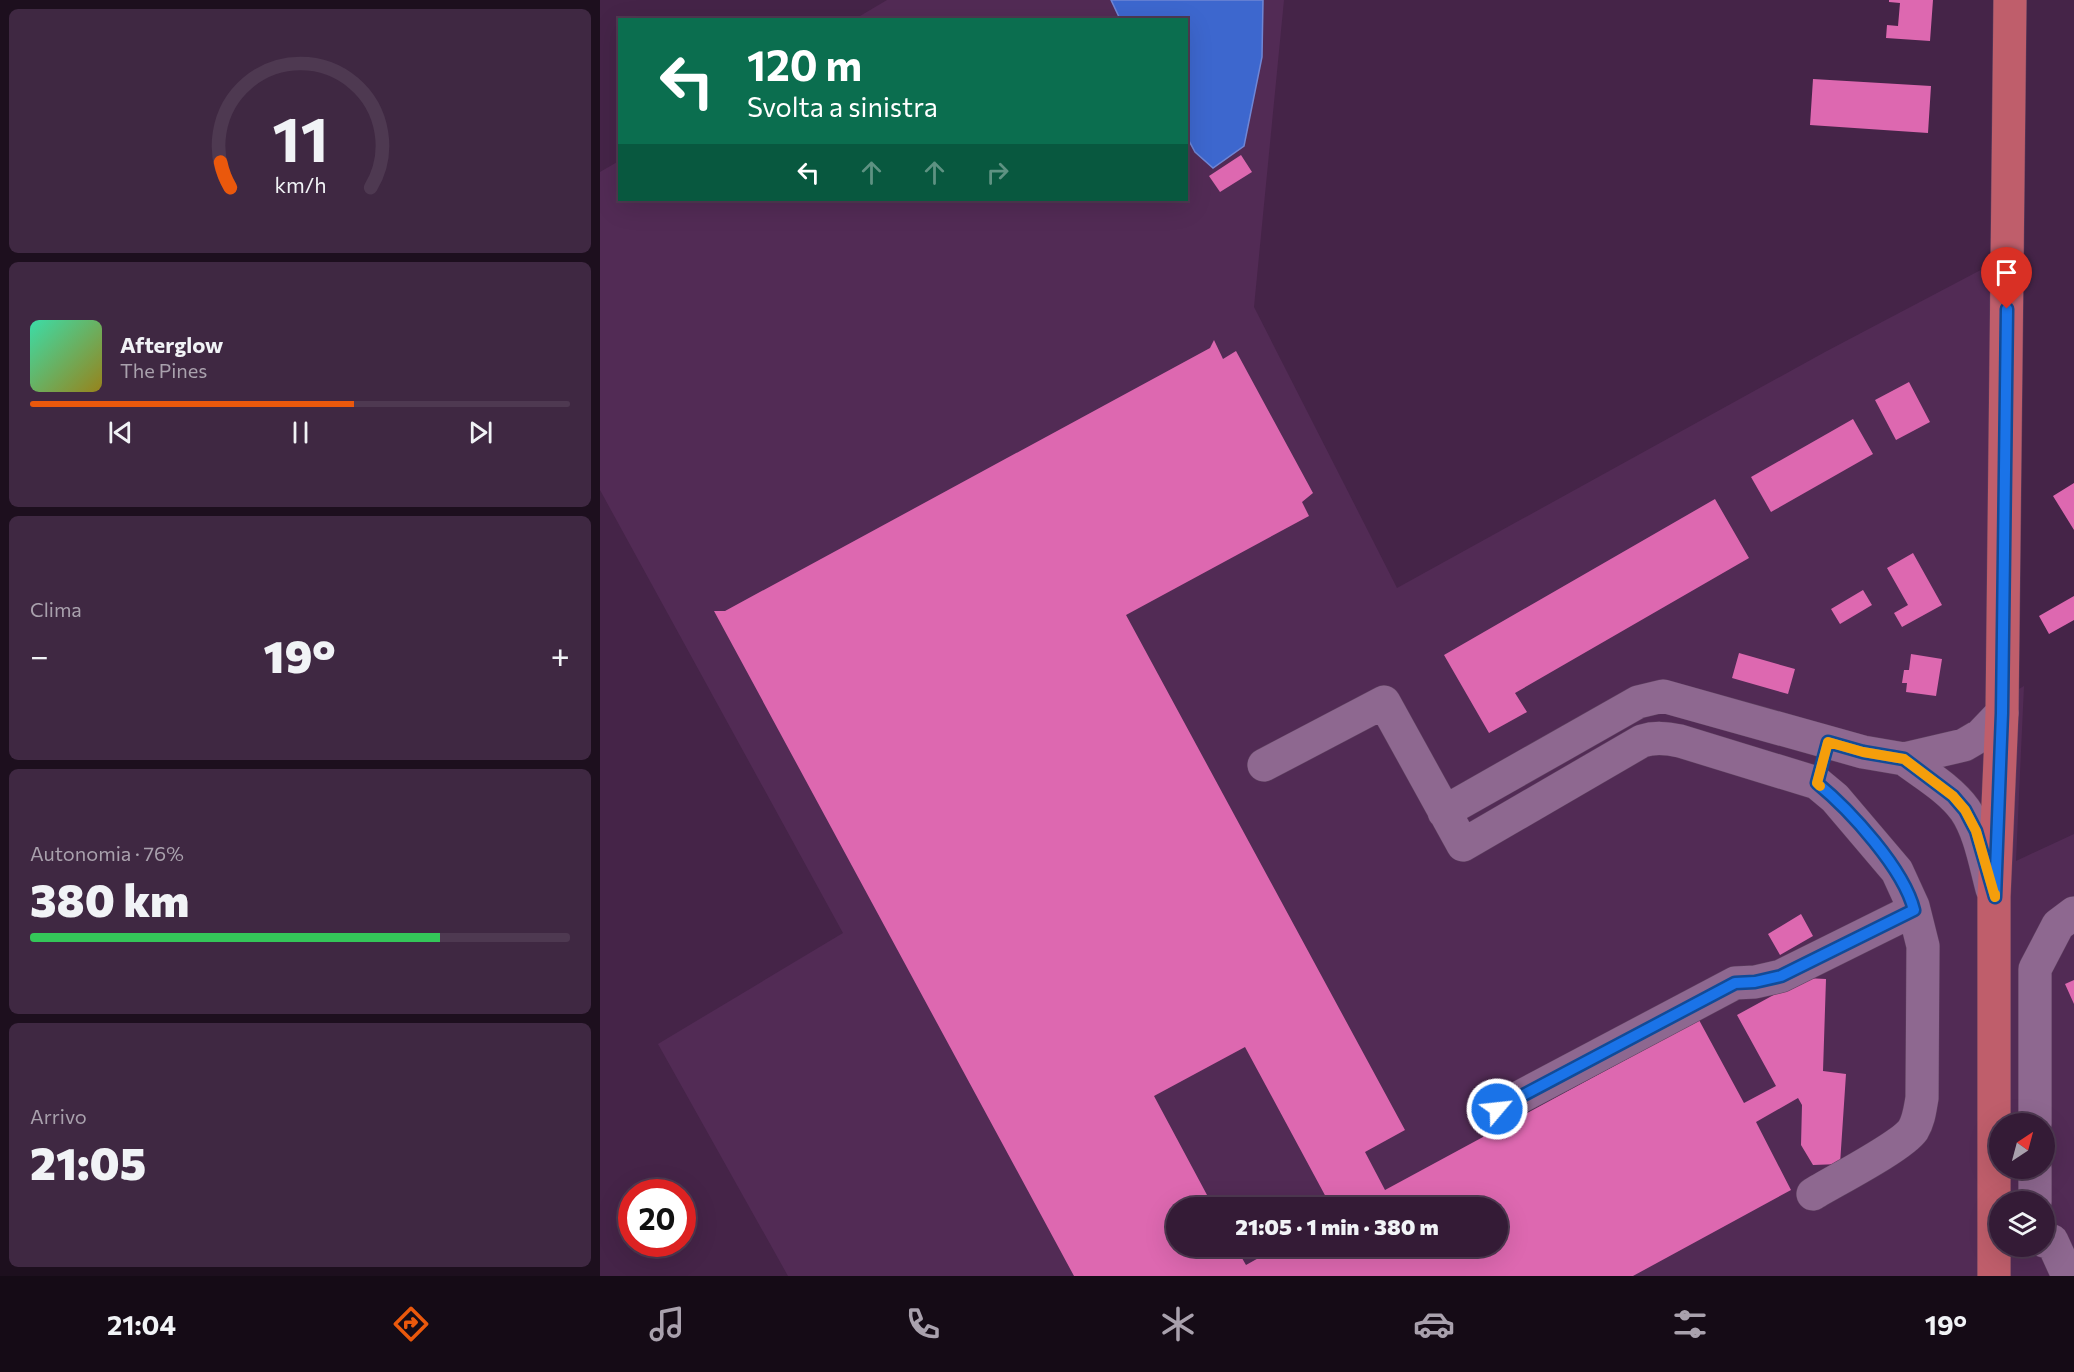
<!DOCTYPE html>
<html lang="it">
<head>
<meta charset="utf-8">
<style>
	:root { --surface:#341b36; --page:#3f2842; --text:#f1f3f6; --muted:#a9a1ad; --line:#4e3951; --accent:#ea580c }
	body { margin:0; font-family:Commissioner,sans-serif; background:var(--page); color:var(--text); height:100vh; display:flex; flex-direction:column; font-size:22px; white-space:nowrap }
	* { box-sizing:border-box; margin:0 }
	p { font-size:20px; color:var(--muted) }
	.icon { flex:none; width:33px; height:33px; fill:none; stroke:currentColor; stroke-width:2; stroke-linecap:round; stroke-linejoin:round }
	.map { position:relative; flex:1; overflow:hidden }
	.details { display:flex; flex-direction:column; gap:9px; padding:9px; background:#1d0f1e; width:600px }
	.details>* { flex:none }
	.guide { position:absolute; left:18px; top:18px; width:570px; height:183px; border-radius:0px; box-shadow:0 6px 24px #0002,0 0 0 2px var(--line); background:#0b6e4f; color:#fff; overflow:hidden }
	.needle { width:39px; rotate:36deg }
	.tools { position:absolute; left:1389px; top:1113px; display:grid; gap:12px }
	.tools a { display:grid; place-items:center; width:66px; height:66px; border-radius:50%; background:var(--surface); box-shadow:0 6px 24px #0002,0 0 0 2px var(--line); font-size:30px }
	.speed { position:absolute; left:18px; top:1179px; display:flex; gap:12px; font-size:30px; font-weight:700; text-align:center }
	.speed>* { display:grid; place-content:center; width:78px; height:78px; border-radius:50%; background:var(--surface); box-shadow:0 6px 24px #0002,0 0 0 2px var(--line); line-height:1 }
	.speed .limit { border:9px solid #d22; background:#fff; color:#111 }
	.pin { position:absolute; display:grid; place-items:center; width:51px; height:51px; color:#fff; margin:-62px -26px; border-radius:50% 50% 50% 0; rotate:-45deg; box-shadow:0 0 6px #0007 }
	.pin .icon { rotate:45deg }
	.me { position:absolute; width:66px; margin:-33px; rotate:62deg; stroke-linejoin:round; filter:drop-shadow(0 0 4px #0008) }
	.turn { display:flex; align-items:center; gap:21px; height:126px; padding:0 30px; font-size:27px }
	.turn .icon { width:78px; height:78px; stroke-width:2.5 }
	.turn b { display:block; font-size:42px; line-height:51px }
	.lanes { display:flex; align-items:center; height:57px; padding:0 30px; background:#0003; justify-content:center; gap:30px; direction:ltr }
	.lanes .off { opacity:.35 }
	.big { font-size:45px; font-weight:800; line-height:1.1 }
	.details .tile { flex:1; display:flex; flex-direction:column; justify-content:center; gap:9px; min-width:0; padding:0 21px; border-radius:9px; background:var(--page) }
	.details .dial { align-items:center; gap:0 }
	.dial svg { height:156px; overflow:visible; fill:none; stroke:var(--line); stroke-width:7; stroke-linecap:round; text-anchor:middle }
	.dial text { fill:var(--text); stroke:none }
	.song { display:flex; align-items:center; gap:18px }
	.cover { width:72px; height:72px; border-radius:9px; background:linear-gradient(135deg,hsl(160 70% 55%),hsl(50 70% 35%)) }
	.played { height:6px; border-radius:3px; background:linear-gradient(90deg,var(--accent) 60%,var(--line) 60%) }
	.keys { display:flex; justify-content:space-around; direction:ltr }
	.heat { display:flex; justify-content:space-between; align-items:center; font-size:33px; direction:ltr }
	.charge { height:9px; border-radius:4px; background:linear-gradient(90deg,#34c759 76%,var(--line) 0) }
	.trip { position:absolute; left:566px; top:1197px; width:342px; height:60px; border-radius:30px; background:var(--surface); box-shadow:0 6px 24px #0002,0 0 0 2px var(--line); font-weight:800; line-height:60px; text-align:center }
	.tab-bar { display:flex; height:96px; justify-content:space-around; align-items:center; background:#150b16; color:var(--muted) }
	.tab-bar .icon { width:42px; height:42px }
	.tab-bar .selected { color:var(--accent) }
	.tab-bar b { font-size:27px; color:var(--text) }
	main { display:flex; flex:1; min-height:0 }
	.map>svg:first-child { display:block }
	.built { fill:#522b55; fill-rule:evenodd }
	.water { fill:#3d67ce; stroke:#6f86d5; stroke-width:1.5 }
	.building { fill:#dd68b0; fill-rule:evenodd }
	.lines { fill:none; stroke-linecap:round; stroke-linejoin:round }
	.minor-casing { stroke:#5f4160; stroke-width:34 }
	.major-casing { stroke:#5f4160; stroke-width:34 }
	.minor { stroke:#8e6890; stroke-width:33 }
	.major { stroke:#bf5e6b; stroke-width:33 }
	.route-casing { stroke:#114b97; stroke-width:15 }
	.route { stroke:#1a73e8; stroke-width:10 }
	.slow { stroke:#f59e0b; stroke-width:10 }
</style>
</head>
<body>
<main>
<section class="details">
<div class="tile dial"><svg viewBox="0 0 100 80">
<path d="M14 69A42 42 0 1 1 86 69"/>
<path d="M14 69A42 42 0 0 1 9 56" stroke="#ea580c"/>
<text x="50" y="56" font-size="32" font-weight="700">11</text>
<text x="50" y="72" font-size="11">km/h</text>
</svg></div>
<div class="tile">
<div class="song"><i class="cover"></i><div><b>Afterglow</b><p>The Pines</p></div></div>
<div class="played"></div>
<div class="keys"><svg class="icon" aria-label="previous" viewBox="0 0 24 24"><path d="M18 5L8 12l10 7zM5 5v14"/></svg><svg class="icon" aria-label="pause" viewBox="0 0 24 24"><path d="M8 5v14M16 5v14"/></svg><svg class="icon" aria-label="next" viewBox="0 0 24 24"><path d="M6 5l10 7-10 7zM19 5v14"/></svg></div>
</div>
<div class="tile"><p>Clima</p>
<div class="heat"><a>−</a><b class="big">19°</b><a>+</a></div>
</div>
<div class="tile"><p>Autonomia · 76%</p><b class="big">380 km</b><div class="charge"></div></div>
<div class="tile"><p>Arrivo</p><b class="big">21:05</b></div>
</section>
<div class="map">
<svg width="1474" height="1276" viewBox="0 0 1474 1276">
	<rect width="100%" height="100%" fill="#452448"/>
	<path class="built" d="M287 0H684L654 307 797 588 1225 352 1394 263 1388 707 1424 686 1416 861 1474 834V1276H188L58 1044 243 933 0 490V172L19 161 20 200H586V20L255 19ZM1400 1124H1444V1168H1400ZM1400 1202H1444V1246H1400ZM576 1208H897V1246H576Z"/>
	<path class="water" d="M511 0H663L662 57 644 146 613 168 595 152 587 137 586 20 520 19Z"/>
	<path class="building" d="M1289 0H1333L1330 41 1286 38 1287 25 1298 26 1300 3 1289 2Z
		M1213 79 1331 86 1328 133 1210 125Z
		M641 155 652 172 620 192 609 176Z
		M614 340 623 359 636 351 713 493 702 502 709 516 526 615 805 1130 765 1152 785 1190 1099 1020 1144 1103 1176 1086 1137 1015 1205 978 1226 979 1223 1071 1246 1074 1240 1164 1213 1165 1201 1145 1202 1105 1198 1098 1156 1122 1191 1190 1033 1276H474L114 611H125L610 348ZM645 1047 727 1199 712 1208H897V1246H680L646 1265 635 1246H576V1208H614L554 1096Z
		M1309 382 1330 422 1296 440 1275 400Z
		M1253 419 1273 454 1171 512 1151 477Z
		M1474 483V530L1453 496Z
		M1115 499 1149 558 915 693 927 712 889 733 844 655Z
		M1313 553 1342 605 1302 627 1294 613 1308 605 1287 568Z
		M1263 590 1272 605 1240 624 1231 609Z
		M1474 596V620L1449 634 1439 616Z
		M1139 653 1195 669 1188 694 1132 678Z
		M1311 654 1342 659 1336 696 1306 692 1307 683H1302L1304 670H1309Z
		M1201 914 1213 936 1180 955 1168 934Z
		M1474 980V1004L1465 984Z"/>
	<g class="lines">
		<defs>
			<path id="minor" d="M1304 759C1324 774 1350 789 1365 810 1380 832 1385 863 1392 889
				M664 765 784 702 863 845 1042 741C1055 737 1066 738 1080 741L1217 783 1235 798 1297 871 1313 906 1323 946 1322 1098C1320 1109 1319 1120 1313 1130 1301 1147 1234 1181 1213 1194
				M844 812 1038 702 1063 696 1263 752 1304 759 1364 745 1381 735 1402 713
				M897 1109 1135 983 1155 982 1181 976 1314 910
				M1435 1124V969L1458 925 1474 913
				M1435 1202V1168
				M1444 1241H1452L1468 1276"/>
			<path id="major" d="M1394 1276V897L1402 713 1410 0"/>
		</defs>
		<use href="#minor" class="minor-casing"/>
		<use href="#major" class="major-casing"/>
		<use href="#minor" class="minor"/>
		<use href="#major" class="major"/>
	</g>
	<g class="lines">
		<defs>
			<path id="route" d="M897 1109 1135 983 1155 982 1181 976 1314 910C1304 869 1250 810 1217 783L1228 742 1263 752 1304 759 1353 796 1365 810 1376 831 1395 897 1402 713 1407 309"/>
		</defs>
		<use href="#route" class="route-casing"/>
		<use href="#route" class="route"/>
		<path class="slow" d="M1220 786 1217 783 1228 742 1263 752 1304 759 1353 796 1365 810 1376 831 1395 897V894"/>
	</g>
</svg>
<div class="tools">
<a><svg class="needle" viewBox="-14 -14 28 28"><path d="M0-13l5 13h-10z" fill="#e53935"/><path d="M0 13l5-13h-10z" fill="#a9a1ad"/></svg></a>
<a><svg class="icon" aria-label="layers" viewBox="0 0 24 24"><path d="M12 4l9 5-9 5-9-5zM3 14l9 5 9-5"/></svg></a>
</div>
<div class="speed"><div class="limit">20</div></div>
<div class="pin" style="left:1407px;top:309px;background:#d93025"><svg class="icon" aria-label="arrive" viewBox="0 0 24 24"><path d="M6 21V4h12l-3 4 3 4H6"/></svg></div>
<svg class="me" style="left:897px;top:1109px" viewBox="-20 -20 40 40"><circle r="17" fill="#1a73e8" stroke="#fff" stroke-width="3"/><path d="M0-11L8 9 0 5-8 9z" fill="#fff"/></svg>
<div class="trip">21:05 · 1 min · 380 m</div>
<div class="guide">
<div class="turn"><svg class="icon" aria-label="left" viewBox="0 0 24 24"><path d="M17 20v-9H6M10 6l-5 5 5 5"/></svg><div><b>120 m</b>Svolta a sinistra</div></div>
<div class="lanes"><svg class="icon" aria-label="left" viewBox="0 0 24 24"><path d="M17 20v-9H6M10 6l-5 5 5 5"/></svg><svg class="icon off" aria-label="ahead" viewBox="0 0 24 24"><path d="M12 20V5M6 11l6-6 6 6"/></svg><svg class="icon off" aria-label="ahead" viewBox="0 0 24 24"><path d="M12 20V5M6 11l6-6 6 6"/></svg><svg class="icon off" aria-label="right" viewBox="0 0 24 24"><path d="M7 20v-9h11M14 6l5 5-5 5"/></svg></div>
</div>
</div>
</main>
<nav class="tab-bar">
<b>21:04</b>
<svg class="icon selected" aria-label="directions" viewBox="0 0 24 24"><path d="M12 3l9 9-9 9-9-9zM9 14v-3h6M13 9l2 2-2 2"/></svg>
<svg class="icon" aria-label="music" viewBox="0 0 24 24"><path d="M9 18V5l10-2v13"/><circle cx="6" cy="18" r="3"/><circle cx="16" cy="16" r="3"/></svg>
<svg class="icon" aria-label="phone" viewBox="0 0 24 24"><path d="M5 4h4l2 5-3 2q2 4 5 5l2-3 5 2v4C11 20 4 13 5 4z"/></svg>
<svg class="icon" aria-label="climate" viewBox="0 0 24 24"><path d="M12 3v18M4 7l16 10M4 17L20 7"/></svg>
<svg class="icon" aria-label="car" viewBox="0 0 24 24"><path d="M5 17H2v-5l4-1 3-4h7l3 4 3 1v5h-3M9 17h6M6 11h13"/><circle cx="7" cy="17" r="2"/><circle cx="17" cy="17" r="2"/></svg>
<svg class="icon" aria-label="filters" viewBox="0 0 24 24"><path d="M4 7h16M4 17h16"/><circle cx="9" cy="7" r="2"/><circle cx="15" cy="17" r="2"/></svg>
<b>19°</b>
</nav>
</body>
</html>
